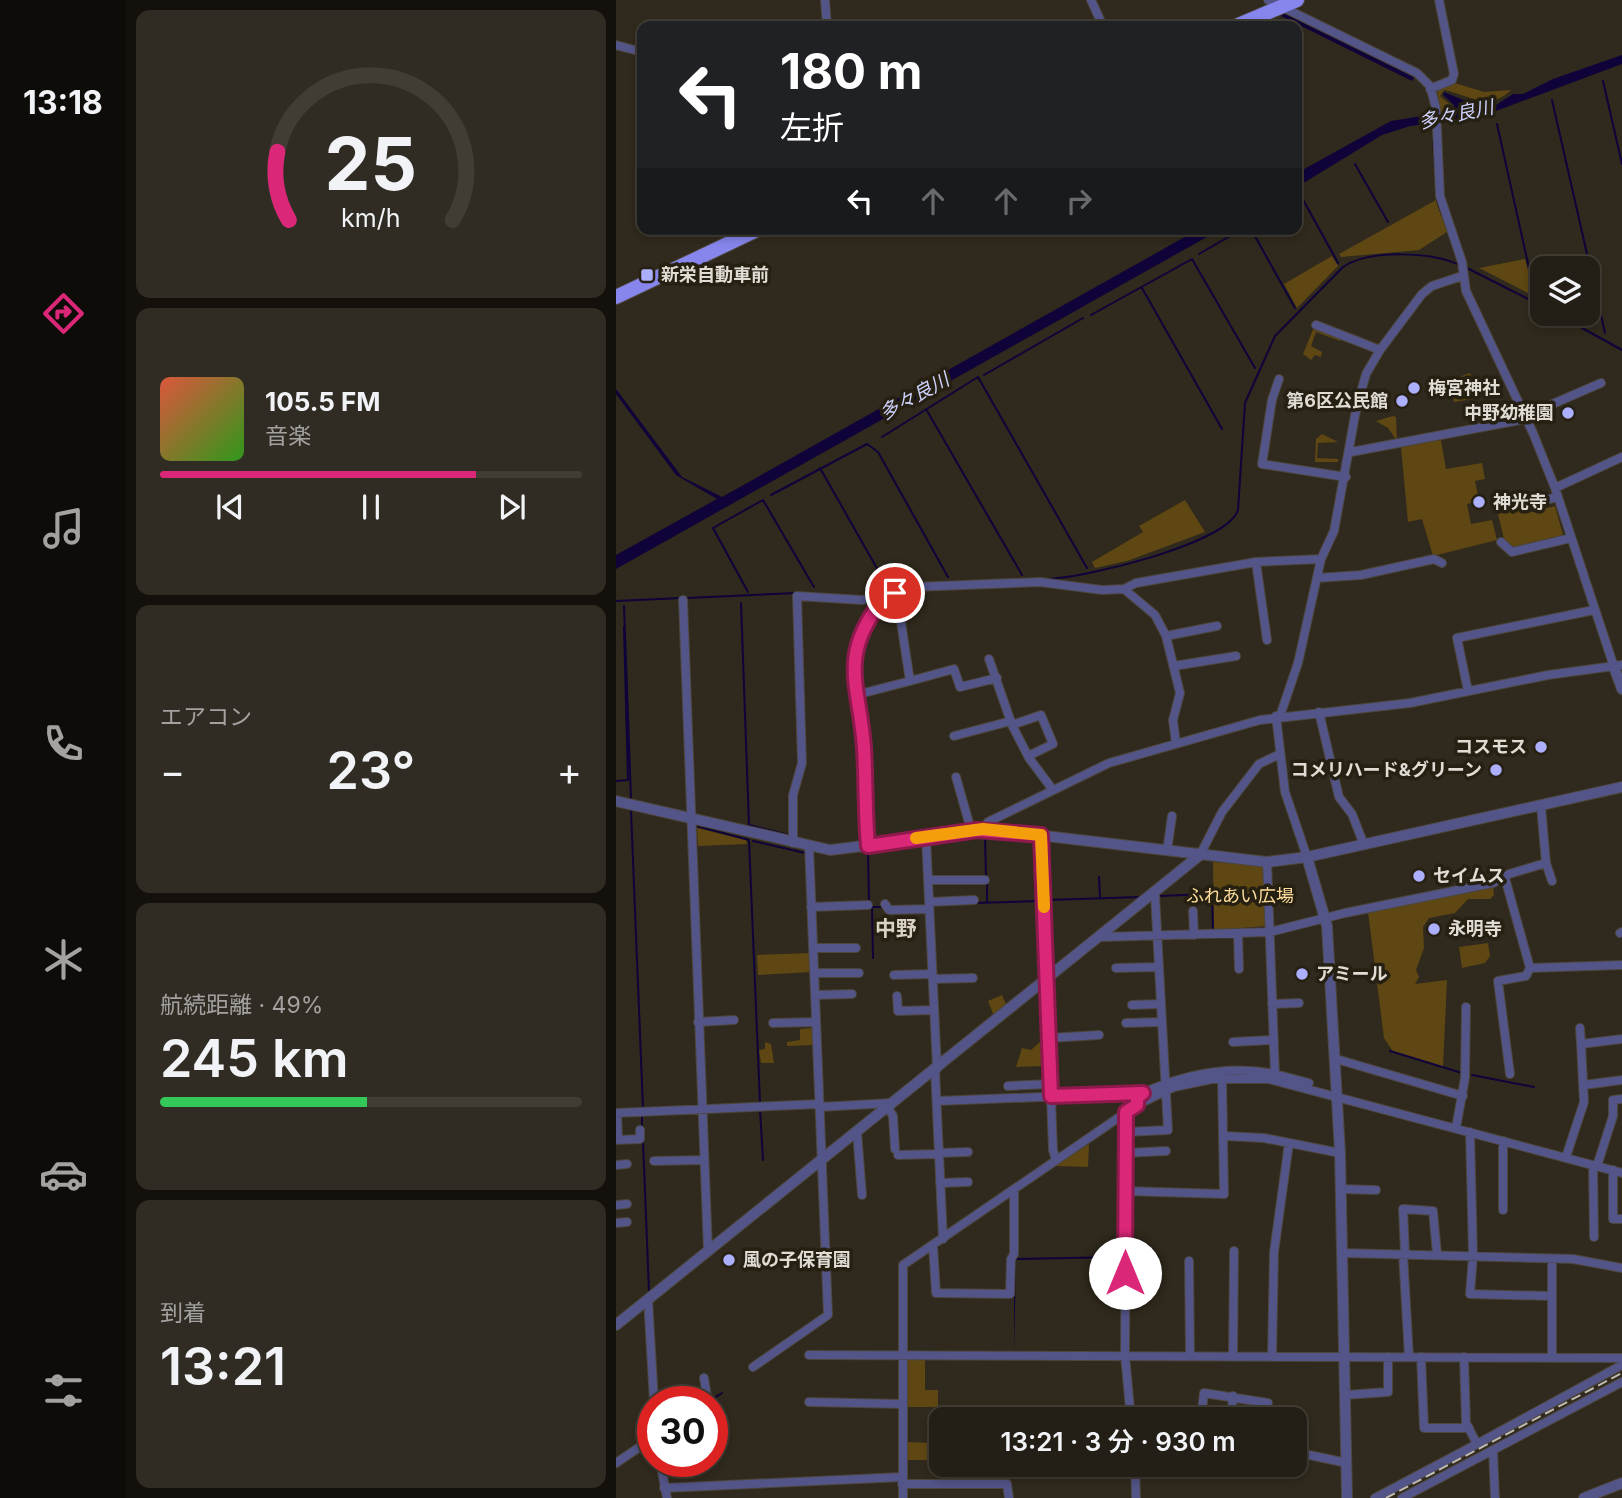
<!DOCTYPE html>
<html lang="ja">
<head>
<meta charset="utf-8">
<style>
	:root { --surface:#241f16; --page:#302c23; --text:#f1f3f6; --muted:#a3a2a1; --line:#413d35; --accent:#db2777 }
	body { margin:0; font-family:Inter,"Noto Sans JP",sans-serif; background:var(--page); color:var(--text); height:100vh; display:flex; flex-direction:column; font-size:26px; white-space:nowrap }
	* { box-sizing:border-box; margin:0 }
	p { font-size:23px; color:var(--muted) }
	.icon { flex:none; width:38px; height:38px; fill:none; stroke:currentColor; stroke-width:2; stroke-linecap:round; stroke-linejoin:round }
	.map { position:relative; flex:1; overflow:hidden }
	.side { display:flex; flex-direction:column; gap:10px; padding:10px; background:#14110c; width:490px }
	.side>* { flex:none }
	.banner { position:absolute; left:21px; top:21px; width:665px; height:214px; border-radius:14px; box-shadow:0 4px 10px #0003,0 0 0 2px var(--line); background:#202124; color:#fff; overflow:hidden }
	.controls { position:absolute; left:914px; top:256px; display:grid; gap:14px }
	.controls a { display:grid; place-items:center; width:70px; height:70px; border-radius:14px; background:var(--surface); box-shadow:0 4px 10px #0003,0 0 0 2px var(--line); font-size:35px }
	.speed { position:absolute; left:21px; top:1386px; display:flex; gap:14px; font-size:35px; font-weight:700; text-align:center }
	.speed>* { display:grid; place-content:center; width:91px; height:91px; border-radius:50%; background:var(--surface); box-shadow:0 4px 10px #0003,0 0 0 2px var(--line); line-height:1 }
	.speed .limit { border:10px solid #d22; background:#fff; color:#111 }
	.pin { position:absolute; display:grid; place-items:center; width:60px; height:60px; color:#fff; margin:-30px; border:4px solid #fff; border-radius:50%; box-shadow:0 2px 7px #0007 }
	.me { position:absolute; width:77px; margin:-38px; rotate:0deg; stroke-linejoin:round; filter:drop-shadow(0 0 5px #0008) }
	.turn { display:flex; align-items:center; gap:24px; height:147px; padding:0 28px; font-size:32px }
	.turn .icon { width:91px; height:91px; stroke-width:2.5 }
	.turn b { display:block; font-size:49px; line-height:60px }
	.lanes { display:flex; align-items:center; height:66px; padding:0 28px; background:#0003; justify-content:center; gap:35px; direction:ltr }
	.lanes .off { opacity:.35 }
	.big { font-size:52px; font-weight:600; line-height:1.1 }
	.side .card { flex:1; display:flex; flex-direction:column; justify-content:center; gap:10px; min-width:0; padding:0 24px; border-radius:14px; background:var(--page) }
	.side .dial { align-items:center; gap:0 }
	.dial svg { height:182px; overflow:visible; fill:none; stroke:var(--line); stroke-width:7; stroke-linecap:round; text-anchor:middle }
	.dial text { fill:var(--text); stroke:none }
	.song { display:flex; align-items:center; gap:21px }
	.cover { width:84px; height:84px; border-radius:10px; background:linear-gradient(135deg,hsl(10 70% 55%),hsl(110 70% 35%)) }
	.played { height:7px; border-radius:4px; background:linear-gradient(90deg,var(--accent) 75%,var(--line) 75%) }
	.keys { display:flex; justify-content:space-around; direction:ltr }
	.heat { display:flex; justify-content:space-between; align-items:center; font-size:38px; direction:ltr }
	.charge { height:10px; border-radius:5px; background:linear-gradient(90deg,#34c759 49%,var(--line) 0) }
	.trip { position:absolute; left:313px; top:1407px; width:378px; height:70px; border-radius:14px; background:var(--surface); box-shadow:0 4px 10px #0003,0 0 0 2px var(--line); font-weight:600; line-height:70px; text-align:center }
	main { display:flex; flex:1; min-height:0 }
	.menu { display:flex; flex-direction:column; width:126px; justify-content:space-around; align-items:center; background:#0e0c09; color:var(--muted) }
	.menu .icon { width:49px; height:49px }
	.menu .selected { color:var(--accent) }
	.menu b { font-size:32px; color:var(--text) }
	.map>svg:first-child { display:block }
	.green { fill:#5e4712 }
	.water { fill:#0f033a }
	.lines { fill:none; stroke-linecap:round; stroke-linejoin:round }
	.stream { stroke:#0f033a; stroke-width:2 }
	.minor-casing { stroke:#4c463a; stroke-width:10 }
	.tertiary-casing { stroke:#4c463a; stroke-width:12 }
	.trunk-casing { stroke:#4c463a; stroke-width:16 }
	.minor { stroke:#535488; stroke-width:8 }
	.tertiary { stroke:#535488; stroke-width:10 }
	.trunk { stroke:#8686ed; stroke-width:14 }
	.rail { stroke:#bfbbb2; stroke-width:2; stroke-dasharray:10 5; stroke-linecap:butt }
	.route-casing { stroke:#8e194d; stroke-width:18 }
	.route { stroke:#db2777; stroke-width:12 }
	.slow { stroke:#f59e0b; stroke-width:12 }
	.poi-dot { fill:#acaffb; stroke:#262013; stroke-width:2.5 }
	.labels { text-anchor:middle; stroke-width:7; stroke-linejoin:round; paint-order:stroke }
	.poi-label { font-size:18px; font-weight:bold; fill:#e0dcd4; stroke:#262013; text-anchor:start }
	.park-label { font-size:18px; fill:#fedd9a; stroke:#262013 }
	.water-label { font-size:19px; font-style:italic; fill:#cfd2fe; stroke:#262013 }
	.quarter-label { font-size:21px; font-weight:bold; fill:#d9d1c1; stroke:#262013 }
</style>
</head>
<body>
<main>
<nav class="menu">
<b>13:18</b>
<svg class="icon selected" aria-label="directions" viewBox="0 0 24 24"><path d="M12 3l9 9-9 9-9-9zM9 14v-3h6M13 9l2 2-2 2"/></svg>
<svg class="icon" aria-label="music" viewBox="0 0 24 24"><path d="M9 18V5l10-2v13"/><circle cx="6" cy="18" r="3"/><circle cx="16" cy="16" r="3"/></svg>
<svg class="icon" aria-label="phone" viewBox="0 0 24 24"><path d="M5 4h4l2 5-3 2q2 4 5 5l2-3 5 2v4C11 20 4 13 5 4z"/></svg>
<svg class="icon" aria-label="climate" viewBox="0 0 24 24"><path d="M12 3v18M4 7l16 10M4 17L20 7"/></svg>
<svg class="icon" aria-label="car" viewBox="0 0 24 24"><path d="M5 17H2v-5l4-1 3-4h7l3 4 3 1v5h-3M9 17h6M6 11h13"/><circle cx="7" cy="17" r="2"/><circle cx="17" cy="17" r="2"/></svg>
<svg class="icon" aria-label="filters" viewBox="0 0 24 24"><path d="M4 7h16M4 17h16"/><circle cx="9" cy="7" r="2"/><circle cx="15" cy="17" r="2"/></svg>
</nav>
<section class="side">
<div class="card dial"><svg viewBox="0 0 100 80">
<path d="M14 69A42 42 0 1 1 86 69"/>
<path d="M14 69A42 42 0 0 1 9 39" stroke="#db2777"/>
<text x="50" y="56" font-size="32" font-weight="700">25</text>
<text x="50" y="72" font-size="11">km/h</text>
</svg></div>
<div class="card">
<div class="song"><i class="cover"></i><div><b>105.5 FM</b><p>音楽</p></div></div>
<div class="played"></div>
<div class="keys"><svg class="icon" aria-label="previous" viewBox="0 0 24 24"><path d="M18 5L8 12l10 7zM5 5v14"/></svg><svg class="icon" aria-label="pause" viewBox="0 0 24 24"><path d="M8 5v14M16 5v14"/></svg><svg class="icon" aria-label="next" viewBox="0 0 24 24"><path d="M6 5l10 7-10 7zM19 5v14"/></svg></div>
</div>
<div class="card"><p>エアコン</p>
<div class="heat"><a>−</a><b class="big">23°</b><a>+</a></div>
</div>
<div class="card"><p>航続距離 · 49%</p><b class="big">245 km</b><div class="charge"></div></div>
<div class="card"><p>到着</p><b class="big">13:21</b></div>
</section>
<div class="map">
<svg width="1006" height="1498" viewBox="0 0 1006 1498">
	<rect width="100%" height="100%" fill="#30291d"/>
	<path class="green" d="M839 83 868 92 895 90C873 112 853 95 828 90L824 96 836 106 825 113 821 90Z
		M820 200 831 232 803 250 725 257 723 254Z
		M716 256 722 266 681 308 668 284Z
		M909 259 918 296 863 268Z
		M698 327 725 338 724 341 700 332 695 346 706 352 705 357 699 355 695 360 687 354Z
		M854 373 863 398 838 402 834 380Z
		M777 416 780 417 781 441 772 428 760 421Z
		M706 434 722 442 702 443 701 458 722 459V462H699L700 439Z
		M825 440 830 469 866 463 869 479 859 481 863 501 851 504 855 524 876 520 881 540 817 556 806 519 792 522 785 447Z
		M569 500 589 532 511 561 479 568 476 562 527 532 523 526Z
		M899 503 908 504 912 513 939 506 947 535 897 547 888 539 882 514 892 512Z
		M81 828 130 840 131 844 82 846Z
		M597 862 649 866 652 926 598 930Z
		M877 886 878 895 874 899H852L839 913 813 918 807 927 808 948 800 970 803 977 799 984 831 980 827 1067 778 1053 768 1038 752 912Z
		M872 943 874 956 869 963 846 968 843 947Z
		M195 953 196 972 142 975 141 955Z
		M386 995 391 1007 378 1016 372 1001Z
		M197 1028V1045L171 1046V1042L184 1040V1029Z
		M427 1039 428 1066 400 1067 406 1048 415 1050Z
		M149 1042 155 1044 158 1063H145L143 1050 149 1049Z
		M473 1144 472 1167 439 1166Z
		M290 1358H309V1390H322V1407H290Z
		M290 1442 318 1443V1460H289Z"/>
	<path class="water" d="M667 13 798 77 796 81 663 15Z
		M1006 55V64L864 117 794 126 766 135 681 187V173L775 121 836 111 838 105 827 95 828 92 857 104 880 105 897 94H907L937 79Z
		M583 229H605L0 569V555L101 499 60 475 0 394V389L66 477 106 497Z
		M505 1120 506 1258 400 1260 398 1352V1258L505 1256Z"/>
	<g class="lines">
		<path class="stream" d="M987 81 1006 164
			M936 100 989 333
			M881 124 919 295
			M817 140 820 185
			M739 164 772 222
			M681 198 685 196 722 263
			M821 201 826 215
			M635 229 679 308
			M583 254 626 229
			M849 267 926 306
			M526 288 606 429
			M939 313 1006 350
			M475 315 576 259 639 368
			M368 375 467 318
			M310 409 406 575
			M266 437 362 377 471 568
			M204 468 271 586
			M155 495 251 444 262 452 332 577
			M432 579C468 578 611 544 622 510L629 403 659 336 727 267C754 249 815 252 844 265
			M328 582 360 581
			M132 592 97 528 147 500 198 587
			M190 593H202
			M71 598 181 593
			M0 601 65 598
			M125 603 133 825 173 835
			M8 606 15 799
			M0 781 12 780 8 627
			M15 811 27 1108
			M81 826 133 840 144 1103
			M369 837 370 877
			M137 841 189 853
			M252 852 253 902 256 907H265
			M483 877 484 897
			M371 882V901
			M543 896 596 894 597 931
			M432 900 524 897
			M358 903 423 901
			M256 907 257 958
			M634 929 649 928
			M774 1051 846 1073
			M856 1075 918 1087
			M144 1109 147 1160
			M26 1116V1128
			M27 1141 33 1292
			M92 1402 106 1393"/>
		<defs>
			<path id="minor" d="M209 0 211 26
				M475 0 487 26
				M652 0 801 73 814 86 820 108 824 196 846 262 850 291 917 433 939 488 998 667
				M0 45 26 52
				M814 89 836 80 838 74 823 0
				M700 325 764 350
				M663 379 656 400 646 464 730 477
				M909 416 985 383
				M735 452 910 419
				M939 488 1006 457
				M910 504 942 497
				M885 542 896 552 955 538
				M640 562 651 640
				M701 578 745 575 818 559 826 563
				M508 589 520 583 640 562 705 559
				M67 600 92 1251
				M264 603 280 605 283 609 294 681 338 669 344 687 381 678
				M550 636 601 626
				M373 659 396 725 413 758 437 790
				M558 666 620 656
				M852 691 841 638 978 610
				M240 695 294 681
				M703 712 723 797 736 814 748 845
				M660 716 669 792 691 857
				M664 716 682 663 705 559 718 531 740 410 750 374 764 350 806 294 816 286 846 276
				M396 725 425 715 437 744 412 756
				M338 736 395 721
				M340 777 355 830
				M925 806 930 863 936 881
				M367 829 372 822 493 763 644 720 794 703 932 675 1006 665
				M425 835 437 1150 440 1160
				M310 837 321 1069
				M177 843V795L186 763 181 596 246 600 298 587 424 582 486 590 508 589 539 615 550 636 564 693 557 720 560 744
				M252 847C249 814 250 781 248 748 244 687 222 659 264 603L261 598
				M551 851 556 816
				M584 855 606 812 643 764 662 755
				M889 878 914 968 910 976 882 981 894 1074
				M313 880H369
				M313 902 358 900
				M269 904 273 910 313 909
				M195 907 252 905
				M577 911 578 935
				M622 933 623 969
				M1004 933 1006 932
				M486 937 654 932 729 913 877 883 893 874 930 863
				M197 948H240
				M500 968 543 967
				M914 968 1006 965
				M198 973H243
				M278 975 316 974
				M317 979 357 978
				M199 995 236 994
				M281 996 282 1011 318 1010
				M656 1004 683 1003
				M516 1005 544 1004
				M82 1022 118 1020
				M157 1023 200 1022
				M510 1023 545 1022
				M964 1028 965 1044
				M433 1038 483 1035
				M617 1042 658 1040
				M720 1059 847 1096
				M319 1070 327 1239
				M659 1074 693 1083
				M968 1085 1006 1080
				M392 1086 434 1084
				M321 1101 527 1093
				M521 1105V1098L527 1093C569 1074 613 1065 659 1074L651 862
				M203 1107 276 1103
				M272 1108 277 1116 279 1149
				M510 1112 509 1356 515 1419
				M0 1113 203 1104
				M1 1113 2 1140
				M840 1128 849 1078 850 1007
				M241 1132 246 1195
				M511 1132 552 1130 539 895
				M854 1132 857 1256 854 1294 935 1296
				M609 1136 648 1138 724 1153
				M0 1140 24 1139V1130
				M323 1153 352 1152
				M509 1153 550 1151
				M282 1155 323 1154
				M950 1157 968 1102 965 1044 1006 1039
				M38 1161 87 1160
				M0 1165 11 1164
				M977 1165 978 1237
				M981 1166 997 1116V1100L1006 1099
				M997 1170V1219H1006
				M324 1183 352 1182
				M725 1189 760 1190
				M509 1191 608 1194 606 1078
				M0 1205 11 1204
				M887 1210V1141
				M0 1223 11 1222
				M317 1245 320 1293 394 1294 395 1259 398 1254V1189
				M726 1253 957 1259 1006 1268
				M787 1253 793 1357
				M789 1253 787 1209 817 1211 821 1254
				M573 1261 574 1356
				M32 1299 38 1402
				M193 1355 1006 1358
				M617 1357 618 1251
				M656 1357 658 1252 673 1143
				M805 1357 808 1428H853
				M848 1357 850 1423 861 1444 1006 1365
				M936 1357V1259
				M137 1367 212 1315 193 846
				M729 1395 772 1392V1357
				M85 1402 91 1397 88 1378
				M193 1402 286 1404
				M585 1419 588 1393 652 1403
				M615 1419 617 1396
				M877 1450 879 1498
				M679 1452 731 1463
				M44 1461 51 1498
				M0 1463 37 1438
				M519 1465 520 1498
				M286 1484H391L393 1498
				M48 1488 286 1477
				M287 1498V1265L521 1105 558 1087 596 1079H653L1006 1173
				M759 1498 861 1444
				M786 1498 1006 1382"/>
			<path id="tertiary" d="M998 667 1006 689
				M0 801 214 850 379 830 651 862 691 857 1006 787
				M691 857 711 926 724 1153 731 1498
				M0 1325 584 855
				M968 1498 1006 1483"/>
			<path id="trunk" d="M620 26 681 0
				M0 297 143 229"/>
		</defs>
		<use href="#minor" class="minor-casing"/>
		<use href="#tertiary" class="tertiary-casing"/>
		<use href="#trunk" class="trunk-casing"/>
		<use href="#minor" class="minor"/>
		<use href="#tertiary" class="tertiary"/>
		<use href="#trunk" class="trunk"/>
		<path class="rail" d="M770 1498 1006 1373"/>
	</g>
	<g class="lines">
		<defs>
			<path id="route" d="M279 593 261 598 264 603C222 659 244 687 248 748 250 781 249 813 252 846L361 830 425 835 435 1096 527 1093 521 1098V1105L510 1112 509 1273"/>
		</defs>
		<use href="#route" class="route-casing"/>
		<use href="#route" class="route"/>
		<path class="slow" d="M300 838 367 829 425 835 428 907"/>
	</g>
	<g class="poi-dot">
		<rect x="24" y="268" width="14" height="14" rx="3.5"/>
		<circle cx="798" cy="388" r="7"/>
		<circle cx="786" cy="401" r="7"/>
		<circle cx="952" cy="413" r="7"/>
		<circle cx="863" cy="502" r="7"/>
		<circle cx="925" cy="747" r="7"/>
		<circle cx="880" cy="770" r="7"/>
		<circle cx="803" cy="876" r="7"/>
		<circle cx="818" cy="929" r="7"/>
		<circle cx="686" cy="974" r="7"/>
		<circle cx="113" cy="1260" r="7"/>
	</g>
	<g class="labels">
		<g class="poi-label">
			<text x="45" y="281">新栄自動車前</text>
			<text x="812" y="394">梅宮神社</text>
			<text x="772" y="407" text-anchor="end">第6区公民館</text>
			<text x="938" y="419" text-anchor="end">中野幼稚園</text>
			<text x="877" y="508">神光寺</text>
			<text x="911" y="753" text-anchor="end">コスモス</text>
			<text x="866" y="776" text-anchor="end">コメリハード&amp;グリーン</text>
			<text x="817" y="882">セイムス</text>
			<text x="832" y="935">永明寺</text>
			<text x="700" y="980">アミール</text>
			<text x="127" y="1266">風の子保育園</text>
		</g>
		<g class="park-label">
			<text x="624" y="902">ふれあい広場</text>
		</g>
		<g class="water-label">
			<text transform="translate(840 114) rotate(-12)" y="7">多々良川</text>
			<text transform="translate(298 396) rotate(-29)" y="7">多々良川</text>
		</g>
		<g class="quarter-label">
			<text x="280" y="936">中野</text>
		</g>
	</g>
</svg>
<div class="controls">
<a><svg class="icon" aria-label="layers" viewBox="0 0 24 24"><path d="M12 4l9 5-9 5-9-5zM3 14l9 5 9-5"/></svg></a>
</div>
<div class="speed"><div class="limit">30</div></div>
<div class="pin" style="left:279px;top:593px;background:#d93025"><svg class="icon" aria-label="arrive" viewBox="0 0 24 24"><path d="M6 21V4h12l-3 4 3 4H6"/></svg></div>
<svg class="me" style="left:509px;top:1273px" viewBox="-20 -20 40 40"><circle r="19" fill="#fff"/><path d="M0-13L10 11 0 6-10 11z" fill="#db2777"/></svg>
<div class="trip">13:21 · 3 分 · 930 m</div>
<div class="banner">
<div class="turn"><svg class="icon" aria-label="left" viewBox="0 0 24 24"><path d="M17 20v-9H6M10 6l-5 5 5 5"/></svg><div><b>180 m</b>左折</div></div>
<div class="lanes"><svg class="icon" aria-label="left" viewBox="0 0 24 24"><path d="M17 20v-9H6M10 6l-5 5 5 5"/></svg><svg class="icon off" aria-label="ahead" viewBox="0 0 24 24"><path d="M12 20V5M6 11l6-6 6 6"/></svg><svg class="icon off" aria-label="ahead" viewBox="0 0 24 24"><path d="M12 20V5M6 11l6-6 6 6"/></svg><svg class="icon off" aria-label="right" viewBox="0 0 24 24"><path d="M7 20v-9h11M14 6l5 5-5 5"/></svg></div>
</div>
</div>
</main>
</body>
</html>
